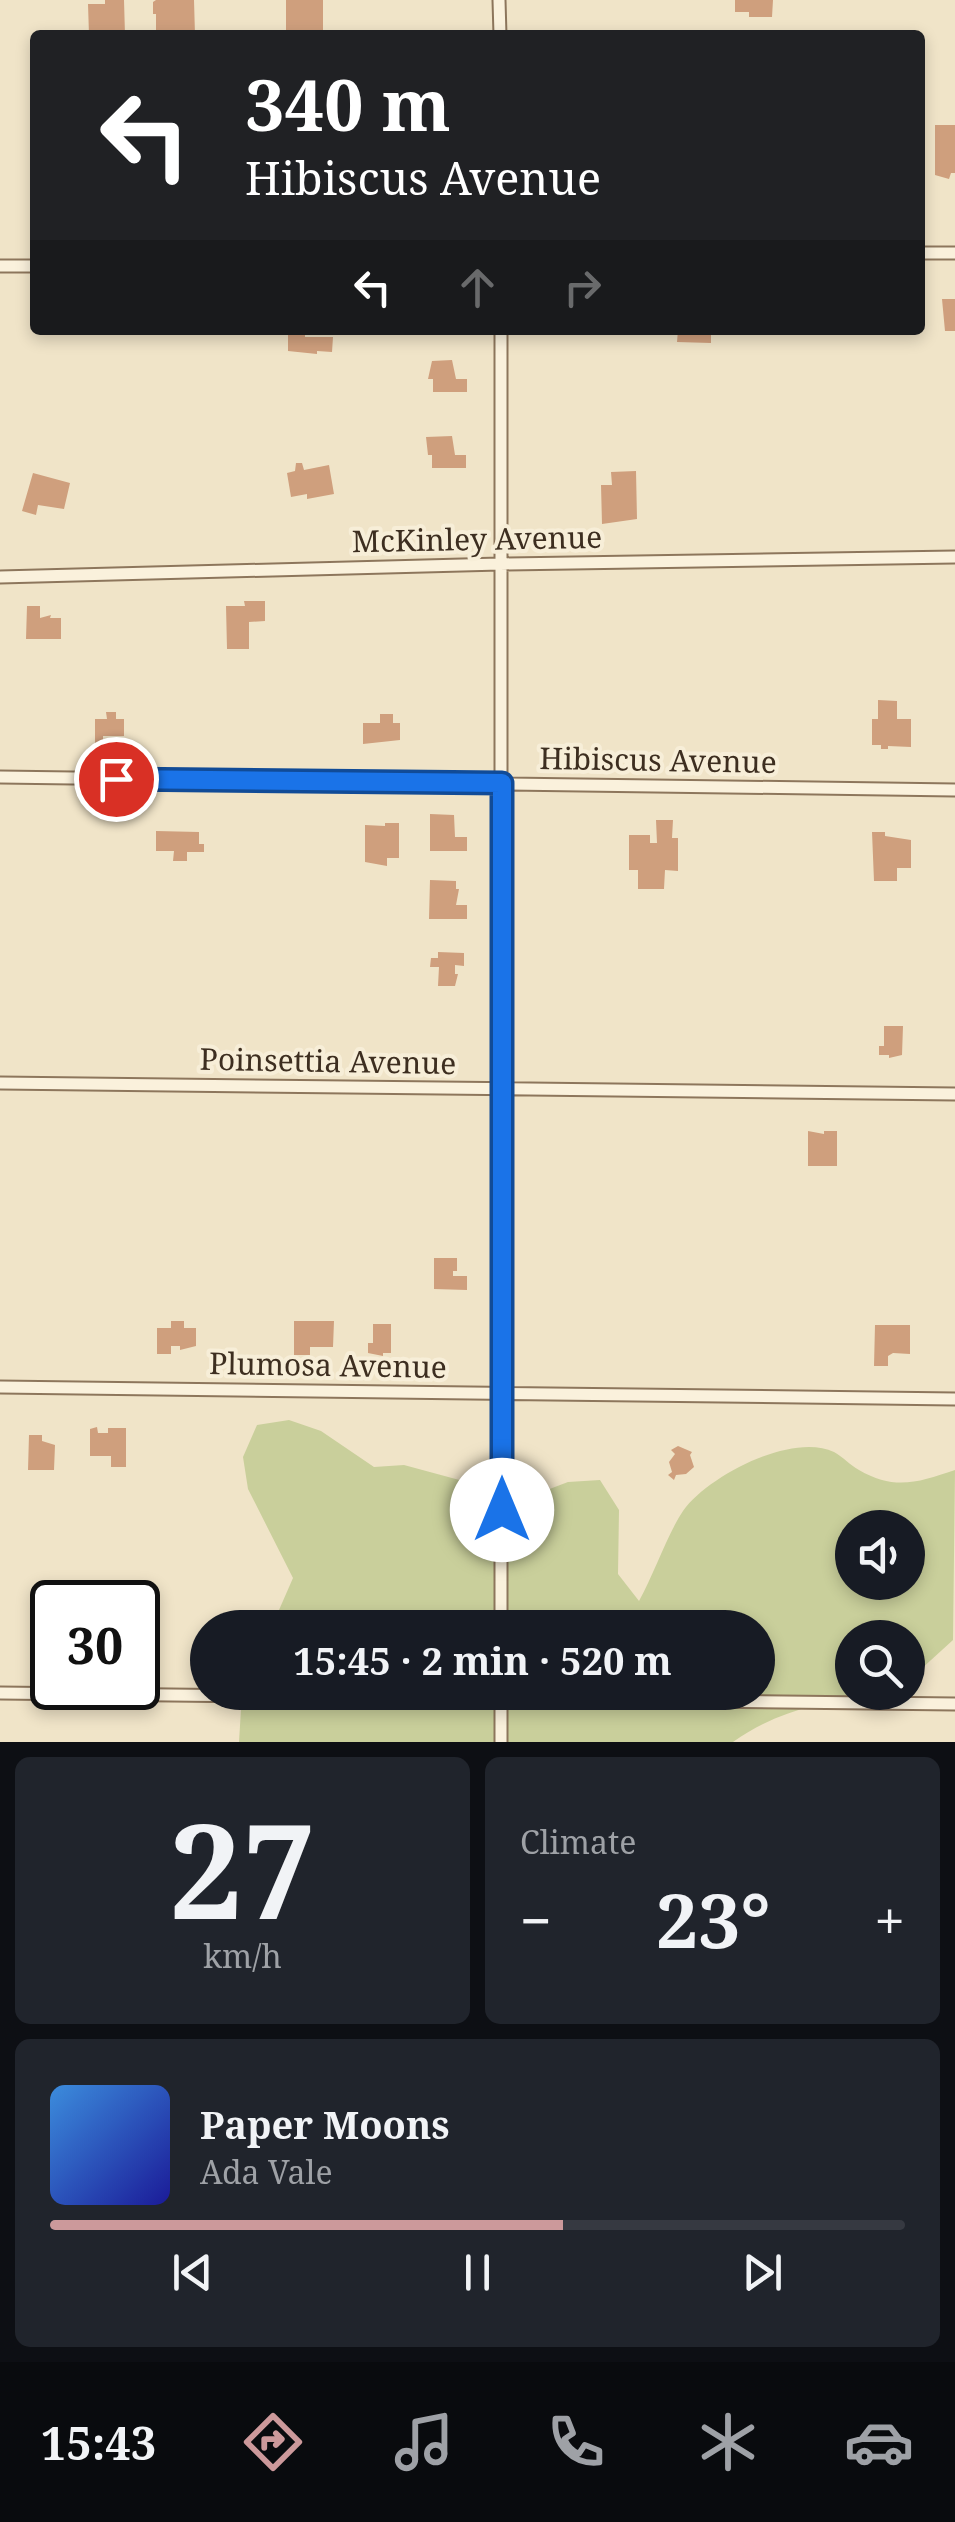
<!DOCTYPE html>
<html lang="en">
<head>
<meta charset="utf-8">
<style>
	:root { --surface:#171b24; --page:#20242c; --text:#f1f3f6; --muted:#9ea1a6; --line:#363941; --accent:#cc999b }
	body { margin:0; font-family:"Noto Serif",serif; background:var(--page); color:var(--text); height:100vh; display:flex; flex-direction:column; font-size:38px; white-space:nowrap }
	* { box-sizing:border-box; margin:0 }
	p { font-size:32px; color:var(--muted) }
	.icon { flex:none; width:55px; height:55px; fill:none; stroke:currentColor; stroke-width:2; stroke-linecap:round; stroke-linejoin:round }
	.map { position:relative; height:1742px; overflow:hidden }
	.details { display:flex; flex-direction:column; gap:15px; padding:15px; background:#0d0f14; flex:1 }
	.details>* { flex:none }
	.top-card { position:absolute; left:30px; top:30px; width:895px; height:305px; border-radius:10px; box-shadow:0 5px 15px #0003; background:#202124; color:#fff; overflow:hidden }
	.tools { position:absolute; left:835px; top:1510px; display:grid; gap:20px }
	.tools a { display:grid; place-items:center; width:90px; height:90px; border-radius:50%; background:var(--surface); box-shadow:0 5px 15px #0003; font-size:50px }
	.speed { position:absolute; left:30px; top:1580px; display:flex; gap:20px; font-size:50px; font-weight:700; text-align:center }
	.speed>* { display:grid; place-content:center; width:130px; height:130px; border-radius:50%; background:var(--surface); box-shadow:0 5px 15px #0003; line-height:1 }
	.speed .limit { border:5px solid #111; border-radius:15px; background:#fff; color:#111 }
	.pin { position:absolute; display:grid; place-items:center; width:85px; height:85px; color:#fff; margin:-42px; border:5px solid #fff; border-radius:50%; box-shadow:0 2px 10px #0007 }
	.me { position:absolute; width:110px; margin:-55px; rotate:0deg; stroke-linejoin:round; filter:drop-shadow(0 0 8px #0008) }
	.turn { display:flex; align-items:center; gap:35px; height:210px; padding:0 50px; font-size:45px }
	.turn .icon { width:130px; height:130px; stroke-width:2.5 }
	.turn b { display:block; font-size:70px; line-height:85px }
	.lanes { display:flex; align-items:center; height:95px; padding:0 50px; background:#0003; justify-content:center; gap:50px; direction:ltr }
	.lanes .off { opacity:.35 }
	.big { font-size:75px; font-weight:700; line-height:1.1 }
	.details .card { flex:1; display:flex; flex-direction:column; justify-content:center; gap:15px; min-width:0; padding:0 35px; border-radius:15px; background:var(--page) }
	.details .dial { align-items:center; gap:0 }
	.dial b { font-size:130px; line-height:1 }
	.song { display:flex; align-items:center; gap:30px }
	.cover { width:120px; height:120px; border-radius:15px; background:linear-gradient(135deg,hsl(210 70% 55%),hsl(240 70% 35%)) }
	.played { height:10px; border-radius:5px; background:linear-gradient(90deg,var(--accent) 60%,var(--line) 60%) }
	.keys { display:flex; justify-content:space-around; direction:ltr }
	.heat { display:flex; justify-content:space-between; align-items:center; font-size:55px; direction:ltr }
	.details .tiles { flex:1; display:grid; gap:15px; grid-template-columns:1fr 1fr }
	.card:last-child { grid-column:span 2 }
	.trip { position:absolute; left:190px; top:1610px; width:585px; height:100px; border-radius:50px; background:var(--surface); box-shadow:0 5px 15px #0003; font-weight:700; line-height:100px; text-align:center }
	.tabs { display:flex; height:160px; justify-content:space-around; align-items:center; background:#090b0e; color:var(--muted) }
	.tabs .icon { width:70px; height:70px }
	.tabs .current { color:var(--accent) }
	.tabs b { font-size:45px; color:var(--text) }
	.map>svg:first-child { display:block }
	.green { fill:#c9cf9b; fill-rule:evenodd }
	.building { fill:#cf9f7d }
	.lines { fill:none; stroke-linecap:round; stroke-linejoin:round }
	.minor-casing { stroke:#8d765c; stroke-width:15 }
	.minor { stroke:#faf1dc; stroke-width:11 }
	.route-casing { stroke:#114b97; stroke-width:25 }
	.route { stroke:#1a73e8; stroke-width:18 }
	.labels { text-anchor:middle; stroke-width:8; stroke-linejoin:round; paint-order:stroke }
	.street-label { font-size:30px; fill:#3d2e20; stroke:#f7eed8 }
</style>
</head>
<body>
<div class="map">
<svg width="955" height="1742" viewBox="0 0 955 1742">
	<rect width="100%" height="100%" fill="#f0e4c8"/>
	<path class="green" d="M289 1420 321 1431 374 1467 404 1465 526 1498 568 1482 600 1480 619 1510 618 1574 639 1601C654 1574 668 1533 683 1511 708 1476 792 1432 834 1452 843 1457 850 1465 859 1470 895 1491 919 1482 955 1470L953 1640 908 1681V1638H852V1692L872 1693C821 1703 776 1711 733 1742H239L242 1693 758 1692V1628L267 1627 279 1610 293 1578 248 1489 243 1457 257 1425ZM852 1528H908V1582H852Z"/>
	<path class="building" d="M105 0H124L125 35H89L88 4H105Z
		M156 0H194L195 35H156V14H153V2Z
		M286 0H323V30H286Z
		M735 0H773L772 17H749V12H735Z
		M935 125H955V173H951L949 179 935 175Z
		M942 299H955V331H945Z
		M288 330H305V337H333L332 352 317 351V354L288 351Z
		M678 330H711V343L677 342Z
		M452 360 456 379H467V392H433V379H428L432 361Z
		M452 436 455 455H466V468H432V455H428L426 437Z
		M296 463H302L304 470 329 465 334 494 307 499V494L291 497 287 473 295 471Z
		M636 471 637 519 602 524 601 485H612L611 472Z
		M33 473 70 483 64 509 38 505 36 515 22 511Z
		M244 601H265V621L249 622V649H227L226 606H245Z
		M27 606H40V618L51 615 50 618H61V639H26Z
		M878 700 897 701V719H911V747L888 746V749H881V745H872V719H878Z
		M106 712H116V719H124V736H103V743H95V719H107Z
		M380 714H393V723H400V740L363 744V723H380Z
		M430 814 454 815 455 837H467V851H430Z
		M656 820H673L672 838H678V871L665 870 664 889H638V870H629V835H650V843H657Z
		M385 823H399V858H387V866L365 862V825L385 826Z
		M156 831 199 832V844H204V852H187V861H173L174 851H156Z
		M872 832H885V836L911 840V868H897V881H874Z
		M430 880 456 881V889H459L456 905H467V919H429Z
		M438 952 464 953V966L455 965V974H458L455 986H438L439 967H430L431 958H438Z
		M884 1026H903L902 1055 889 1058V1055H879V1046H884Z
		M808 1131 824 1134V1131H837V1166H808Z
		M434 1258H457V1271H453V1276H467V1290L434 1289Z
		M171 1321H184V1328H196V1346L180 1350V1346H171V1354H157V1328H171Z
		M294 1321H334L333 1347H310V1355H294Z
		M373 1324H391V1353H383V1356L368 1353V1343H373Z
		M875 1325H910V1354L893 1353 888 1356V1366H874Z
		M97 1427 98 1433H108V1428H126V1467H111V1456H90V1429Z
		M29 1435H42V1441L55 1445 54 1470H28Z
		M678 1446 692 1452 690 1455 694 1467 686 1474 676 1475 674 1480 668 1475 672 1472 669 1462 675 1454 671 1450Z"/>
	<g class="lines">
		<defs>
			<path id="minor" d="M499 0 500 35
				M920 253H955
				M0 266H35
				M501 330V1628
				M0 577 500 564 955 557
				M0 777 955 790
				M0 1083 955 1094
				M0 1387 955 1399
				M0 1693 955 1704
				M501 1742V1692"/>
		</defs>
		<use href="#minor" class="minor-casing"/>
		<use href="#minor" class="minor"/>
	</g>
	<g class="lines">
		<defs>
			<path id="route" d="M116 779 502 783V1510"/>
		</defs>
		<use href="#route" class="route-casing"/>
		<use href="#route" class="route"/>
	</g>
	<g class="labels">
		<g class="street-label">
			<text transform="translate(477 540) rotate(-1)" y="10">McKinley Avenue</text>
			<text transform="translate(658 761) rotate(1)" y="10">Hibiscus Avenue</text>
			<text transform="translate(328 1062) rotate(1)" y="10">Poinsettia Avenue</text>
			<text transform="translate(328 1366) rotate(1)" y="10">Plumosa Avenue</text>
		</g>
	</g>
</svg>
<div class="tools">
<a><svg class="icon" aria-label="sound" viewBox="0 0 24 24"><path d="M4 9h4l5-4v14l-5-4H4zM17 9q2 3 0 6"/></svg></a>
<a><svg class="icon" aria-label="search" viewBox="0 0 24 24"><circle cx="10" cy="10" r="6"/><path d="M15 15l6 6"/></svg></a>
</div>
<div class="speed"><div class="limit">30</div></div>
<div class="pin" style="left:116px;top:779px;background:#d93025"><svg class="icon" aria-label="arrive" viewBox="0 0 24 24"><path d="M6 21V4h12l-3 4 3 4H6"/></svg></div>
<svg class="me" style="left:502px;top:1510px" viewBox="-20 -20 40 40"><circle r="19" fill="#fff"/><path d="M0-13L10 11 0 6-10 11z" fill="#1a73e8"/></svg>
<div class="trip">15:45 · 2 min · 520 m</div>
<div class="top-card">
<div class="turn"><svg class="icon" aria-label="left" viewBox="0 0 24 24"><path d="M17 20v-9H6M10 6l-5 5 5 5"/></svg><div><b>340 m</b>Hibiscus Avenue</div></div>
<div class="lanes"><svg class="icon" aria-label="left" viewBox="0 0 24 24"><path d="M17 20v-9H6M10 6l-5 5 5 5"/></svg><svg class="icon off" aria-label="ahead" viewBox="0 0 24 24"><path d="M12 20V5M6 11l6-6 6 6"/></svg><svg class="icon off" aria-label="right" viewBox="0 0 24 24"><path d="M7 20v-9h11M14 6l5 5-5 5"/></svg></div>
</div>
</div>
<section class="details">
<div class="tiles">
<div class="card dial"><b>27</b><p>km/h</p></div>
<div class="card"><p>Climate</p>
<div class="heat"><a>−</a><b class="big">23°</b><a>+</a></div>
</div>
<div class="card">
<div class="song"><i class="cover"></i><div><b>Paper Moons</b><p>Ada Vale</p></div></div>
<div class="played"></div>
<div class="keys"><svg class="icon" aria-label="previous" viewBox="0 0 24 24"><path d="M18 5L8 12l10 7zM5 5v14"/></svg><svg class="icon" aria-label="pause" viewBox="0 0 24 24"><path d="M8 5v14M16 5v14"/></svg><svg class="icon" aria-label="next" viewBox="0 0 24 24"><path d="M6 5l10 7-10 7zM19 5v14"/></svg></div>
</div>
</div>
</section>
<nav class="tabs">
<b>15:43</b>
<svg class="icon current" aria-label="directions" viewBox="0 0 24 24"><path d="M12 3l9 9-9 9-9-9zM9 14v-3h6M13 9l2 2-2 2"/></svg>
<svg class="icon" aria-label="music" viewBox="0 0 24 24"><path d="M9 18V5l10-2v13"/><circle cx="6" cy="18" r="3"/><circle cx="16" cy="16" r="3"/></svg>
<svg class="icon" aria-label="phone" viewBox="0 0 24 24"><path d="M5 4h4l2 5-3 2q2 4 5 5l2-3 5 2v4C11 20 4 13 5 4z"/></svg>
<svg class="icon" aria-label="climate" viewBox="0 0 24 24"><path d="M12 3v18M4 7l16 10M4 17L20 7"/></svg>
<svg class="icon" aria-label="car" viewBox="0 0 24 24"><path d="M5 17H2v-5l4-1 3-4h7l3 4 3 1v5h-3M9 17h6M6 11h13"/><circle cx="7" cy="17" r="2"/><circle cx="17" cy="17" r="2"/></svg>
</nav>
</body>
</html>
